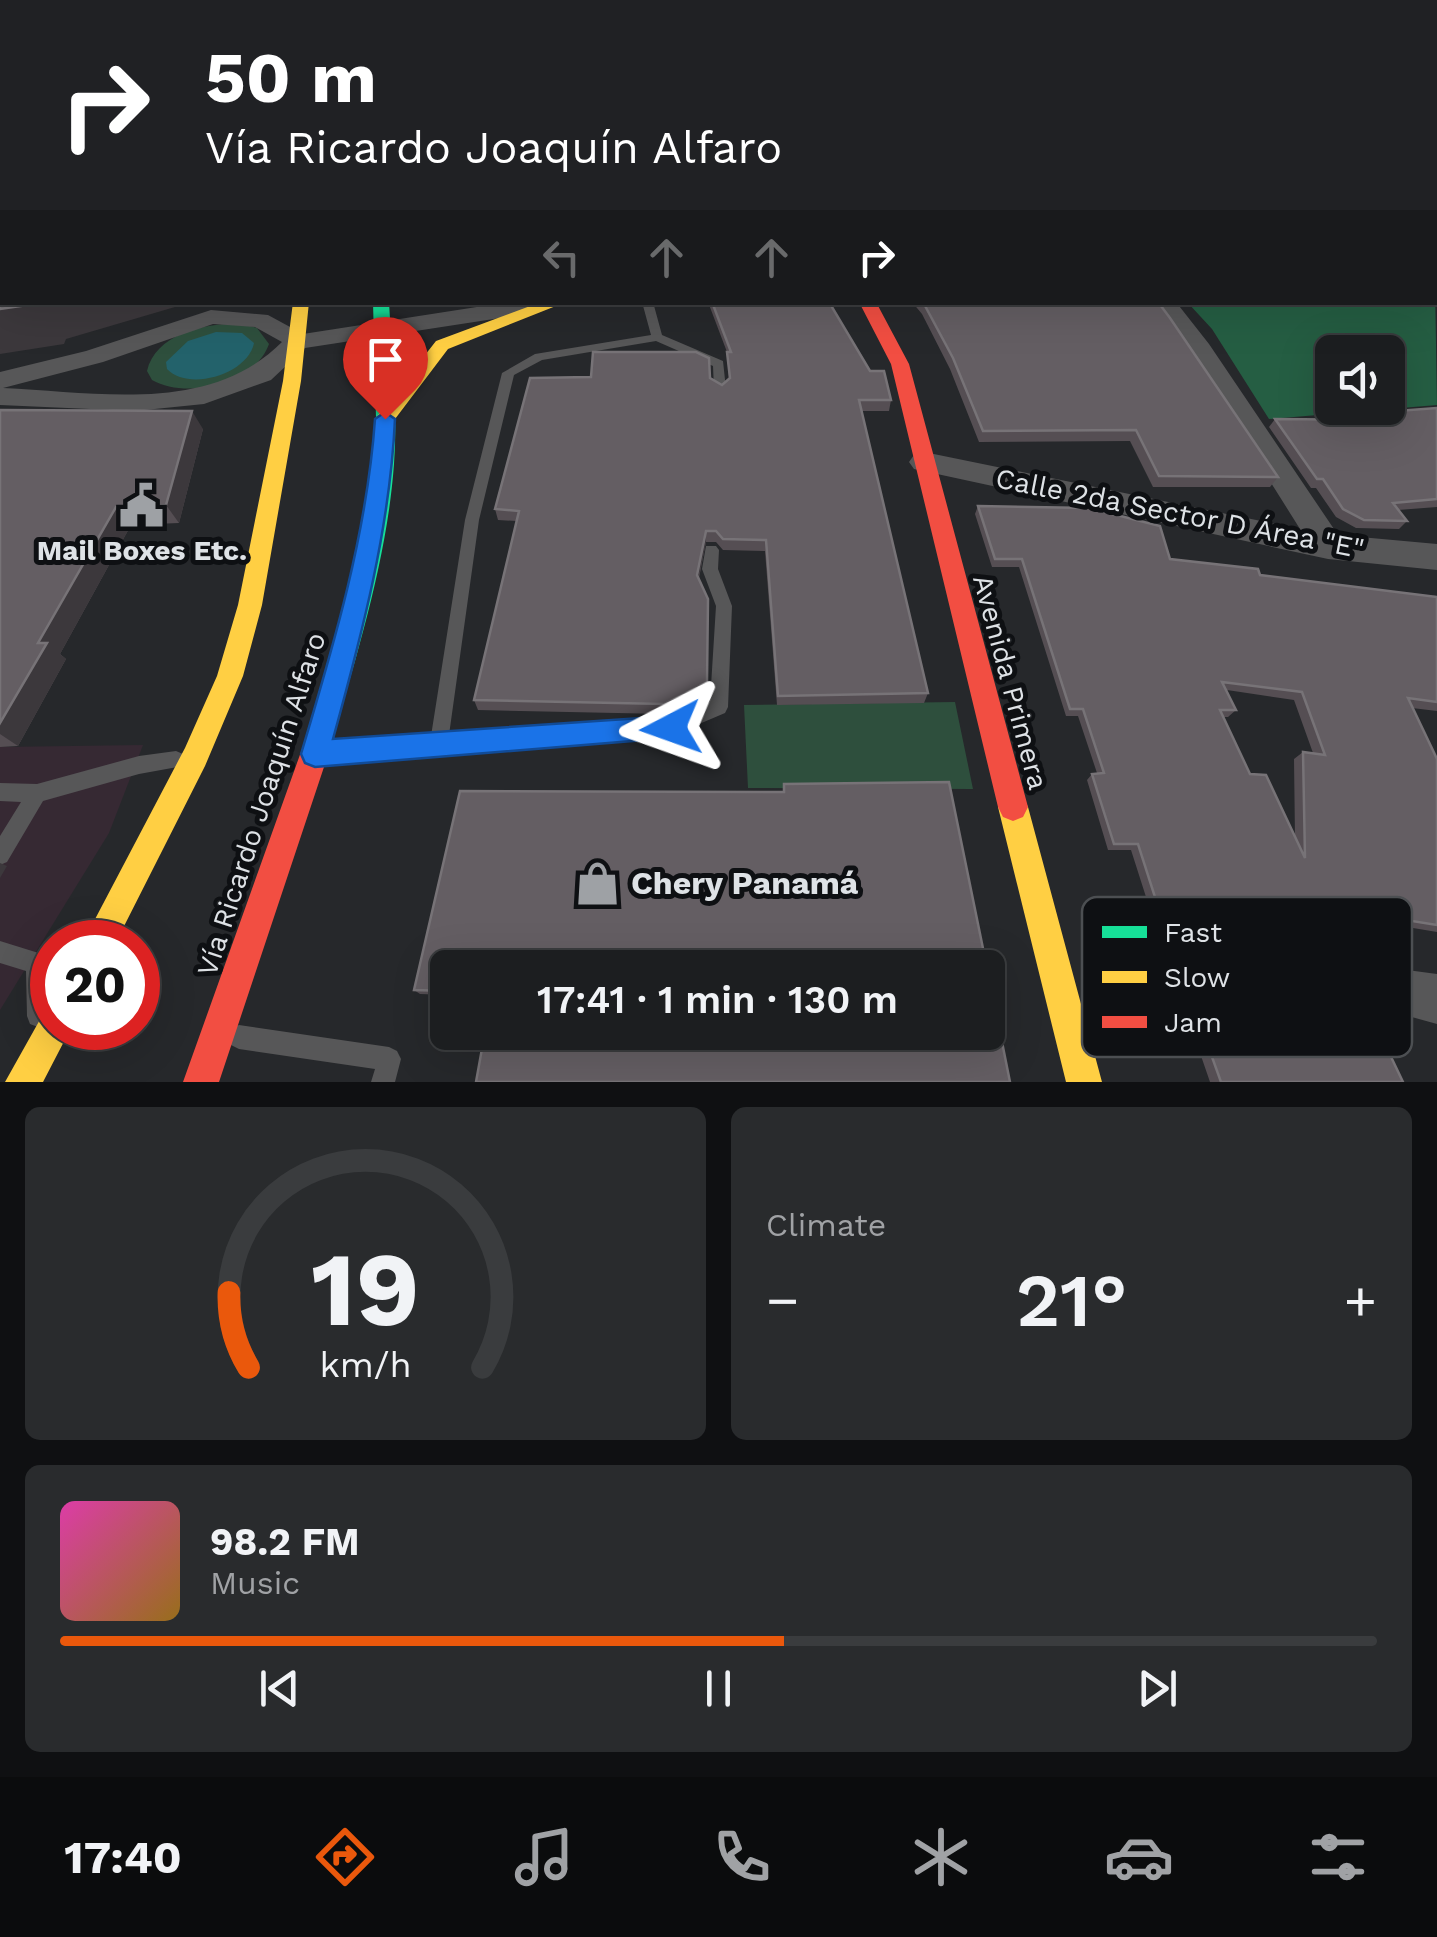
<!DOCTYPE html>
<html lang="en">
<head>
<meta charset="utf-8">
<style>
	:root { --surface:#1c1e20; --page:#292b2d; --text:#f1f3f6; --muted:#a0a2a5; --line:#3a3c3e; --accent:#ea580c }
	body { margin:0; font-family:"Work Sans",sans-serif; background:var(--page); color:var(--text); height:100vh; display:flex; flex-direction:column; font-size:38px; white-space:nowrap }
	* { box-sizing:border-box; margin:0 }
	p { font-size:32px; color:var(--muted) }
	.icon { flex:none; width:55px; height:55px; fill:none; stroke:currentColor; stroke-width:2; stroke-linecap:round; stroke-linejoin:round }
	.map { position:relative; height:1082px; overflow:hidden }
	.drawer { display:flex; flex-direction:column; gap:25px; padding:25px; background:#0f1012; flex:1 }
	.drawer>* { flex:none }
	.banner { position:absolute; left:0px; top:0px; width:1438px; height:305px; box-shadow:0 10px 40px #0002,0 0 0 2px var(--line); background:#202124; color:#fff; overflow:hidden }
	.controls { position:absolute; left:1315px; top:335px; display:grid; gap:20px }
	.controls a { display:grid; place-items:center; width:90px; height:90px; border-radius:15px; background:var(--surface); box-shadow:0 10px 40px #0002,0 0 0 2px var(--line); font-size:50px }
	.speed { position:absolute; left:30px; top:920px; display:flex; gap:20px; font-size:50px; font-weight:700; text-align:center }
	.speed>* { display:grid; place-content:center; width:130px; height:130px; border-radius:50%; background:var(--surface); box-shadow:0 10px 40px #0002,0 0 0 2px var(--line); line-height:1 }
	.speed .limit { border:15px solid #d22; background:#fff; color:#111 }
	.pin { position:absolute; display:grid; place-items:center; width:85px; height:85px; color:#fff; margin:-102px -42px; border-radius:50% 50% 50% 0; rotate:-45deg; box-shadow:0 0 10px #0007 }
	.pin .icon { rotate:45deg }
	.me { position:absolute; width:110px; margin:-55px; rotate:266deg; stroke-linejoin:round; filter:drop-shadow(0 0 8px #0008) }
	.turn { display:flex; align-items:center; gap:35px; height:210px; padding:0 40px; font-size:45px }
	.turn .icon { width:130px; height:130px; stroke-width:2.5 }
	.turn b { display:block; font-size:70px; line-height:85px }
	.lanes { display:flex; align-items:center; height:95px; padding:0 40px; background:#0003; justify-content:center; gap:50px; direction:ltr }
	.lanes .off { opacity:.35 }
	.big { font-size:75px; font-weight:600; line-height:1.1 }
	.drawer .widget { flex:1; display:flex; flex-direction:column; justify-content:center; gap:15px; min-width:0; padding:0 35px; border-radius:15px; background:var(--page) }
	.drawer .dial { align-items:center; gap:0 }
	.dial svg { height:260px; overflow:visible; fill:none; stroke:var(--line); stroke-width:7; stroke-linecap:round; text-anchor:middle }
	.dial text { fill:var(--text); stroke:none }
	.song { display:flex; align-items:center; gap:30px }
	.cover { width:120px; height:120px; border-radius:15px; background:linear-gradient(135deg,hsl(320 70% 55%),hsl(40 70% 35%)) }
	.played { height:10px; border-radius:5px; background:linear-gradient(90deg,var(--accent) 55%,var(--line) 55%) }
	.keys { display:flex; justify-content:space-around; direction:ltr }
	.heat { display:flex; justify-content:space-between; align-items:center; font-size:55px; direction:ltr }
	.drawer .tiles { flex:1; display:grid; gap:25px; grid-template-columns:1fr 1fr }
	.widget:last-child { grid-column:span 2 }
	.trip { position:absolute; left:430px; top:950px; width:575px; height:100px; border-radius:15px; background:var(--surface); box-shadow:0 10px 40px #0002,0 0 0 2px var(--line); font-weight:600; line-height:100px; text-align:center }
	.tab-bar { display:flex; height:160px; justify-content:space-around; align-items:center; background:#0b0c0d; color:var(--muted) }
	.tab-bar .icon { width:70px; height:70px }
	.tab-bar .on { color:var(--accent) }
	.tab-bar b { font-size:45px; color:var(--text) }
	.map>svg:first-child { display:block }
	.commercial { fill:#362933 }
	.green { fill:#2e4f3d }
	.forest { fill:#255e43; fill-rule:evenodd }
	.water { fill:#23626b }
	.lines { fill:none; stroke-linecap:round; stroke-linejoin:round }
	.lane { fill:#575758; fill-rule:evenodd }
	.street { fill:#575758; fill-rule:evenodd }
	.fast { fill:#16e098; fill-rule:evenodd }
	.slow { fill:#ffcf43; fill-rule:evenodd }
	.jam { fill:#f24e42; fill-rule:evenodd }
	.wall { fill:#554e53; fill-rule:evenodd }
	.shaded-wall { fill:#3c383c }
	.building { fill:#645e63; stroke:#777377; stroke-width:2.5; fill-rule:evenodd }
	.route { fill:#1a73e8; stroke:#114b97; stroke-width:2.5 }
	.labels { text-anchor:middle; stroke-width:10; stroke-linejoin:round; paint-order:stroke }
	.street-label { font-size:28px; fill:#dee2e6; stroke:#0e1013 }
	.poi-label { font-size:28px; font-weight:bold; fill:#dee2e6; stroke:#0e1013 }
	.near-poi-label { font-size:32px; font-weight:bold; fill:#dee2e6; stroke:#0e1013; text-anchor:start }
	.key { fill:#0e1013; stroke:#4c4f52; stroke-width:2.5 }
	.key-label { font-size:28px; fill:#dee2e6 }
</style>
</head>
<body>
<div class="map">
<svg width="1437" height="1082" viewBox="0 0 1437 1082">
	<rect width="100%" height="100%" fill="#26282b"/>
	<path class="commercial" d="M143 745 109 833 0 1010V747Z"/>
	<path class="green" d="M244 324 257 328 269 344C255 384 187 400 152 380L147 371C156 332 210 322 244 324Z
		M955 702 973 789 748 788 744 705Z"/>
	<path class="forest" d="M1435 284 1437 405 1269 419 1212 329 1188 303 1435 302ZM1332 352H1388V408H1332Z"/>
	<path class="water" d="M216 332 242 333 254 343C248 374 189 392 167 369L166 362 188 341Z"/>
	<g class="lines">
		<path class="lane" d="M642 302H653L662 335 723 361 726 389 720 393 714 389 713 366 656 341 542 360 514 375 479 520 449 735 670 720 710 702 716 606 702 569 706 546H716L719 550 718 569 732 606 728 707 725 713 671 736 327 762 320 759 318 753 320 747 327 744 431 736 465 520 502 373 535 354 651 335Z
			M176 751 183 754 185 760 183 766 139 774 43 801 7 862 0 865V836L21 802 0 801V783L37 784 139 756Z
			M0 941 45 955 48 963 49 1016 46 1024 38 1027 30 1024 27 1016 26 971 0 963Z
			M239 1025 389 1047 397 1051 401 1059 395 1082H371L375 1069 239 1049 231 1045 227 1037 231 1029Z"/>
		<path class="street" d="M509 302 552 305 540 312 305 348 271 380 204 404 135 411 0 405V372L86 351 211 310 268 315 303 334ZM213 324 255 327 282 342C209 415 97 392 3 388L103 362Z
			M1151 302H1176L1209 344 1338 535 1437 544V570L1328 559 914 469 909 462 914 455 924 452 1300 529 1189 352Z
			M1407 970 1437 974V1024L1390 1011 1383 994 1390 977Z"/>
		<path class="fast" d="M373 302H389C392 356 398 410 394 464 387 561 356 656 330 749L326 758 316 762 306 758 302 749 350 586 370 487 376 418Z"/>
		<path class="slow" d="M293 302H309L301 381 262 605 243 676 205 766 116 942H83L185 748 217 676 238 605 283 381Z
			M541 302H566L448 349 392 423H378L375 419 378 415 436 341Z
			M1013 793 1023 797 1028 807 1102 1082H1066L998 807 1003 797Z
			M52 1011V1028H71L43 1082H5L42 1016Z"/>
		<path class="jam" d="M859 302H876L909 364 1028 807 1023 817 1013 821 1003 817 998 807 891 364Z
			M316 736 326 740 330 749 219 1082H183L302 749 306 740Z"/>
	</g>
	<path class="wall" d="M708 302H829L870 371 891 400 889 411H861L928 693 924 703 777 705 765 551 723 550 716 542H706L699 578 707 692 665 714 478 710 474 700 517 521 498 520 495 509 710 378 722 385 729 379 727 352Z
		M912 302H1158L1278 477 1270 487H1153L1130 441 979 442 950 369 922 314Z
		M1437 408V507L1398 510 1407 521 1399 529 1356 528 1336 517 1316 488H1311L1269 427 1275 419 1376 420 1383 412Z
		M0 409 203 429 179 523 131 525 60 654 66 659 18 746 0 747Z
		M978 506 1170 559 1260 575 1437 597V711L1412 708 1437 759V932L1323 913 1403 1082H1210L1189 1021H1117L1091 927 1098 922H1154L1131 850H1108L1087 780 1092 774 1097 773 1078 716H1066L1019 567H992L975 514ZM1227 690 1294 700 1313 753 1303 752 1294 759 1295 838 1250 774 1223 717H1228L1236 710Z
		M949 782 987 968H448V995L420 994 414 990 460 791 783 792 784 784Z"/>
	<path class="shaded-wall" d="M2 145V193H0V148Z
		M2 214V297L0 298V217Z
		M35 302H192L66 339 64 344 0 354V309Z
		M192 411 203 429 179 523 166 505Z
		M116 507 131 525 60 654 66 659 18 746 0 734V723L38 643Z
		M706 531V542L697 585V575Z
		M708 599 707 692 665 714 664 704Z
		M0 863 7 866 0 878Z"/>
	<path class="building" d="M0 108H2V145L0 148Z
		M1435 117 1437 118V267L1435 266Z
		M0 174H2V214L0 217Z
		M0 272H2V302H35L34 304 0 309Z
		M712 302H829L870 371H884L891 400H859L928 693 778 696 766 540 723 539 716 531H706L697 575 708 599 707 682 664 704 474 700 519 511 495 509 530 378 591 377 593 352H696L709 358 710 378 722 385 730 378 727 352H731Z
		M923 302H1158L1170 318 1278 477 1159 476 1136 430 983 431 953 358Z
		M1437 408V499L1393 503 1407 521 1364 520 1343 509 1323 479H1317L1275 419 1392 420 1383 412Z
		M0 410 192 411 166 505 116 507 38 643H47L0 723Z
		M978 506 1089 508 1160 526 1170 559 1258 569 1260 575 1437 597V702L1408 698 1437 759V925L1319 906 1403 1082H1221L1198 1018 1124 1017 1098 922H1163L1138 844H1114L1092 774 1104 773 1083 709H1070L1022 559H995ZM1222 682 1302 692 1325 755 1303 752 1305 858 1266 775 1250 774 1220 710H1236Z
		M949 782 987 968H448V991L414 990 460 791 784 792V784Z
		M988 972 1010 1082H476L485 1032H988Z"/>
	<linearGradient id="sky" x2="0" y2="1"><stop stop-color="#151618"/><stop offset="0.42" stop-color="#414855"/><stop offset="1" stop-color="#414855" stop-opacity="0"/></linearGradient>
	<rect width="1437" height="260" fill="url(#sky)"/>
	<path class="route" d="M385 412 395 419C390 528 362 634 333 739L671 716 681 719 685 728 681 737 315 767 305 763 301 754C334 644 367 533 375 419Z"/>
	<defs>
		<symbol id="civic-bare" viewBox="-9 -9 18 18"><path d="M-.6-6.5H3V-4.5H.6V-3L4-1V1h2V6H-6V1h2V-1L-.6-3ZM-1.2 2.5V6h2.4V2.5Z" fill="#9ea1a5" stroke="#0e1013" stroke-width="2.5" paint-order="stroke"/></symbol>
		<symbol id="shop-bare" viewBox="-9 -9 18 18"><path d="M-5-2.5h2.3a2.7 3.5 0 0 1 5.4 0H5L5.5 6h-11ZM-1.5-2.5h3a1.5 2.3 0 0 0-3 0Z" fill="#9ea1a5" stroke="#0e1013" stroke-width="2.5" paint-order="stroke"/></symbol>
	</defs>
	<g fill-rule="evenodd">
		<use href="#civic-bare" x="110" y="474" width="63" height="63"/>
		<use href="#shop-bare" x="566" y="852" width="63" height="63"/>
	</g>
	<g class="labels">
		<g class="street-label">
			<text transform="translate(1180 513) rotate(11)" y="10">Calle 2da Sector D Área "E"</text>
			<text transform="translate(1011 682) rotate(75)" y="10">Avenida Primera</text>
			<text transform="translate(261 804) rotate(-72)" y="10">Vía Ricardo Joaquín Alfaro</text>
		</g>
		<g class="poi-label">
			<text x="142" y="560">Mail Boxes Etc.</text>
		</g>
		<g class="near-poi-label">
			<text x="631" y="894">Chery Panamá</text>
		</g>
	</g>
	<rect x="1082" y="897" width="330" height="160" rx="15" class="key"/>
	<rect x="1102" y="926" width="45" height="12" fill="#16e098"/>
	<rect x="1102" y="971" width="45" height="12" fill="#ffcf43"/>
	<rect x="1102" y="1016" width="45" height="12" fill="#f24e42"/>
	<g class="key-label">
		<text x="1164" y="942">Fast</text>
		<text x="1164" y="987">Slow</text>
		<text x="1164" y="1032">Jam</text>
	</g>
</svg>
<div class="controls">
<a><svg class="icon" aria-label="sound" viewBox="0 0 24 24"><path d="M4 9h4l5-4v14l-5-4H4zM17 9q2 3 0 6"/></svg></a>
</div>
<div class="speed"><div class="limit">20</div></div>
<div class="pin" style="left:385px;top:419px;background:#d93025"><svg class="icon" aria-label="arrive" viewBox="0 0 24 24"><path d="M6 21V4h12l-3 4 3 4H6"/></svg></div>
<svg class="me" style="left:671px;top:728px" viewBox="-20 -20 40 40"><path d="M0-17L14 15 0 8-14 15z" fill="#1a73e8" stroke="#fff" stroke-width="4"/></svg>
<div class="trip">17:41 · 1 min · 130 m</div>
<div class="banner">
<div class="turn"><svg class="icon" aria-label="right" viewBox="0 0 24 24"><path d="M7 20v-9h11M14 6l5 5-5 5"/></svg><div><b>50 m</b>Vía Ricardo Joaquín Alfaro</div></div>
<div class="lanes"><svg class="icon off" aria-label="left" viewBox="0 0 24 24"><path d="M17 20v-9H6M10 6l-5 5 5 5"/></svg><svg class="icon off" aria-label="ahead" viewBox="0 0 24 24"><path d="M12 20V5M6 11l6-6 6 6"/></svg><svg class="icon off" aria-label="ahead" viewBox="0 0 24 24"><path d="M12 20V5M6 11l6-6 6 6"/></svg><svg class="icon" aria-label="right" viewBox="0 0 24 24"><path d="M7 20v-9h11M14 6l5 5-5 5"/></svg></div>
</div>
</div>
<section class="drawer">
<div class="tiles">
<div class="widget dial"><svg viewBox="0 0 100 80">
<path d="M14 69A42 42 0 1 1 86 69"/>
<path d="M14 69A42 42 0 0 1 8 46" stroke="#ea580c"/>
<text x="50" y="56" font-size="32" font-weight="700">19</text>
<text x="50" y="72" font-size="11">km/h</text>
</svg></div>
<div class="widget"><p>Climate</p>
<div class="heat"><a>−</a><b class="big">21°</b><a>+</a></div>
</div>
<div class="widget">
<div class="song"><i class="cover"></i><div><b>98.2 FM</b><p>Music</p></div></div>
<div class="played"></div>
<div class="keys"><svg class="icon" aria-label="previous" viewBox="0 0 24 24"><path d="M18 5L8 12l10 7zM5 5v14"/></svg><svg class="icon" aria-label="pause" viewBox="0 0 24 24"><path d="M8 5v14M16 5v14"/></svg><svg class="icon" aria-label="next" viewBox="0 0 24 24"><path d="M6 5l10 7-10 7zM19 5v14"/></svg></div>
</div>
</div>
</section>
<nav class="tab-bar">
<b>17:40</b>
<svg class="icon on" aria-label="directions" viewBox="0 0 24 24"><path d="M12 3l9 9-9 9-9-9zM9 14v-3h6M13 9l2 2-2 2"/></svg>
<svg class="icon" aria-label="music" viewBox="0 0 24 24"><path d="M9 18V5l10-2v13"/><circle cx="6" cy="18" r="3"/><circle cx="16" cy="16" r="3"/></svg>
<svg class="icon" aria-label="phone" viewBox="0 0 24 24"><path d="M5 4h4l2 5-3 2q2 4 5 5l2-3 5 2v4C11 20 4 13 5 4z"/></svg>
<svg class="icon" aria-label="climate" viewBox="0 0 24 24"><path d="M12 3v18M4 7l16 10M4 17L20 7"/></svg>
<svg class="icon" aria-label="car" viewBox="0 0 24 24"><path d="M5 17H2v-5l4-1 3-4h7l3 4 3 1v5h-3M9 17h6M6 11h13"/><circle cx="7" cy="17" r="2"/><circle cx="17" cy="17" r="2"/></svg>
<svg class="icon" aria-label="filters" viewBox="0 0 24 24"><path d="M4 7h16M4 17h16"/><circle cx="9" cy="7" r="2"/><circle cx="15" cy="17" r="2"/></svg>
</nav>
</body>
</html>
